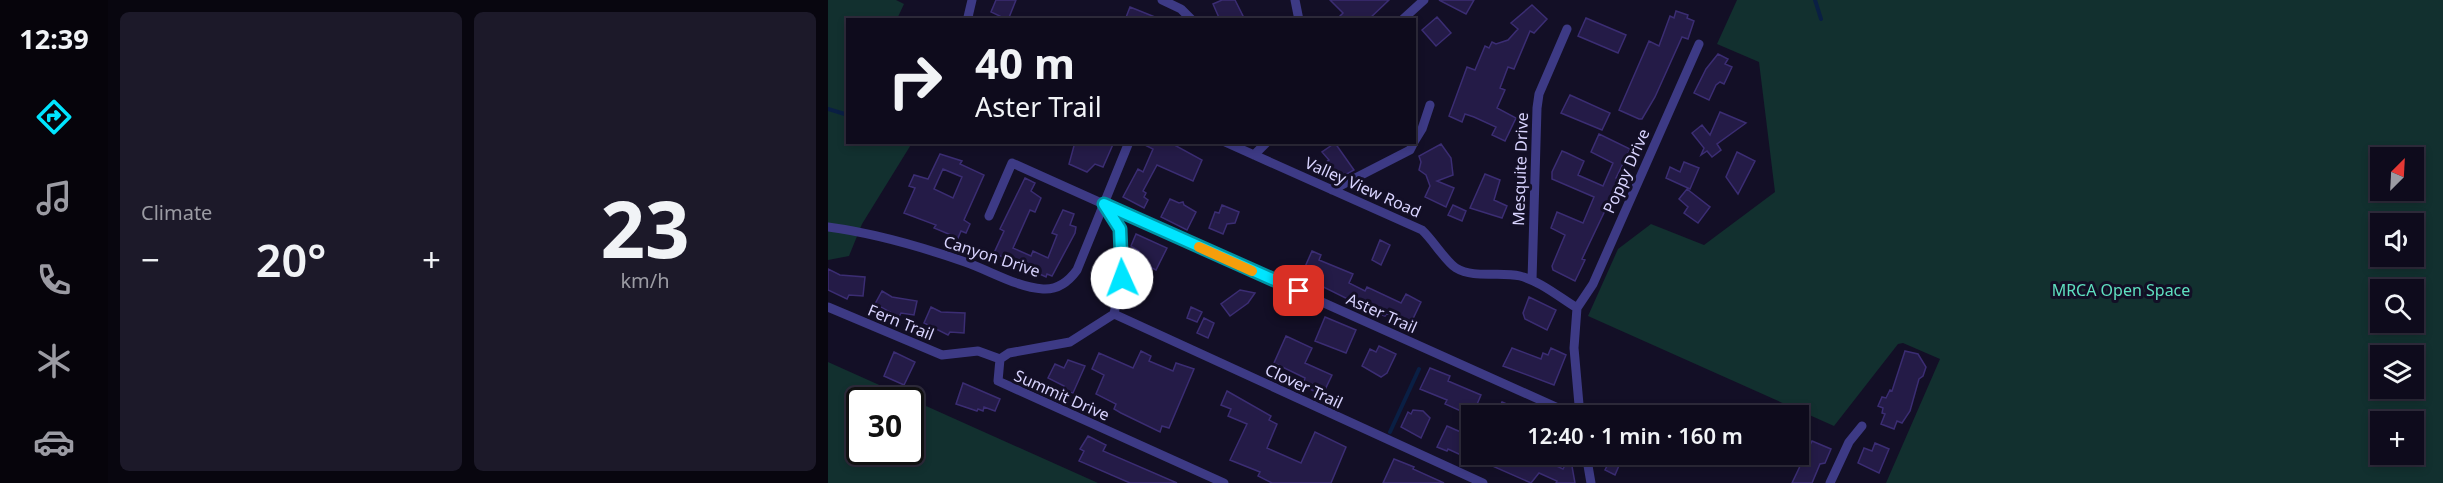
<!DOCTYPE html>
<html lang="en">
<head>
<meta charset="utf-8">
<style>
	:root { --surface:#0e0b1c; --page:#1c1929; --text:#f1f3f6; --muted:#9b9ba3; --line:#2e2b3b; --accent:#00e5ff }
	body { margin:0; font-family:"Noto Sans",sans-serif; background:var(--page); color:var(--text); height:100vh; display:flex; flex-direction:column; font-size:22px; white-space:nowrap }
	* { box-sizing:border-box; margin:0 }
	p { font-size:20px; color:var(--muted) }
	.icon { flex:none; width:33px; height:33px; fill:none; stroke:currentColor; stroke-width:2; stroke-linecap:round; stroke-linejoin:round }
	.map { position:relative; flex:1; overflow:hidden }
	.drawer { display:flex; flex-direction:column; gap:12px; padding:12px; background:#08060f; width:720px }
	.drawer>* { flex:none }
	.banner { position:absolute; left:18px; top:18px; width:570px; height:126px; border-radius:0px; box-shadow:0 3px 9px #0003,0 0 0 2px var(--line); background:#0e0b1c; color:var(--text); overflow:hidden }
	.needle { width:39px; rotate:24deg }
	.tools { position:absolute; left:1542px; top:147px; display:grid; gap:12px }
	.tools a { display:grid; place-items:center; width:54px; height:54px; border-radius:0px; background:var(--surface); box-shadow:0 3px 9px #0003,0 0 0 2px var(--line); font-size:30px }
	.speed { position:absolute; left:18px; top:387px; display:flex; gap:12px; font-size:30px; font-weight:700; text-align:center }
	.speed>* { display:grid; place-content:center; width:78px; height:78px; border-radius:50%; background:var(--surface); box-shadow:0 3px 9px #0003,0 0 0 2px var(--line); line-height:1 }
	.speed .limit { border:3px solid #111; border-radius:9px; background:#fff; color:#111 }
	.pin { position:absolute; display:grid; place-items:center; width:51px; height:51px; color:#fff; margin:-26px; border-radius:12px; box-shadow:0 3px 9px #0006 }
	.me { position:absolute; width:66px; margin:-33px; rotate:358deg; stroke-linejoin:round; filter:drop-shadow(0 0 4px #0008) }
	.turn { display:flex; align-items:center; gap:21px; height:126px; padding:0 30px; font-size:27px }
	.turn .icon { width:78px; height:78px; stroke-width:2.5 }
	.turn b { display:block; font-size:42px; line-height:51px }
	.big { font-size:45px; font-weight:600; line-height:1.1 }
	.drawer .card { flex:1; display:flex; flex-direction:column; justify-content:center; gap:9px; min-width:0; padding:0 21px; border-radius:9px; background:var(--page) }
	.drawer .dial { align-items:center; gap:0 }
	.dial b { font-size:78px; line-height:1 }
	.heat { display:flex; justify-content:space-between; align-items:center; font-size:33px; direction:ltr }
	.drawer .tiles { flex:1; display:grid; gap:12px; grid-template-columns:repeat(2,1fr) }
	.trip { position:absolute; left:633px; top:405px; width:348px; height:60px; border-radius:0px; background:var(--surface); box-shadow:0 3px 9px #0003,0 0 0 2px var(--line); font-weight:600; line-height:60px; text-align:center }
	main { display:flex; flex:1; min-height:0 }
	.menu { display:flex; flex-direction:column; width:108px; justify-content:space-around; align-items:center; background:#06040b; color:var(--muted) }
	.menu .icon { width:42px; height:42px }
	.menu .active { color:var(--accent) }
	.menu b { font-size:27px; color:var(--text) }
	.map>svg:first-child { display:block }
	.green { fill:#12302f; fill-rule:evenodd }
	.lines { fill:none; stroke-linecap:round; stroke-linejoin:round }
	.stream { stroke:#0a1f44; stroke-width:4 }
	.building { fill:#241b47; stroke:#3b2d73; stroke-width:1.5; fill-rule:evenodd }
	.street { stroke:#3d3a85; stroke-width:9 }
	.route-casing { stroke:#0095a6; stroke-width:15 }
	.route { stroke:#00e5ff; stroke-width:10 }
	.slow { stroke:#f59e0b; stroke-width:10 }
	.labels { text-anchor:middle; stroke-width:6; stroke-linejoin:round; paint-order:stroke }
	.street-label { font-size:16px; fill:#d9d4ff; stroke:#130f26 }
	.park-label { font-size:16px; fill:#5fe0c0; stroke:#130f26 }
</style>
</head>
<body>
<main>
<nav class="menu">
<b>12:39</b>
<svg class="icon active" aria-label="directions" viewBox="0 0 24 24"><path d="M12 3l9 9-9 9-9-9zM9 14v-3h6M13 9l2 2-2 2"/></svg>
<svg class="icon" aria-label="music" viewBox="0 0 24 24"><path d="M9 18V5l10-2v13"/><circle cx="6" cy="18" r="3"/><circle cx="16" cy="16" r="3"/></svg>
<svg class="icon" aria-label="phone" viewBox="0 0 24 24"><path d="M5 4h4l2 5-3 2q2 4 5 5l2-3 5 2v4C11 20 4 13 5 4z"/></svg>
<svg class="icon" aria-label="climate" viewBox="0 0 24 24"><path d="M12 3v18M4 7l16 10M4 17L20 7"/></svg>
<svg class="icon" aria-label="car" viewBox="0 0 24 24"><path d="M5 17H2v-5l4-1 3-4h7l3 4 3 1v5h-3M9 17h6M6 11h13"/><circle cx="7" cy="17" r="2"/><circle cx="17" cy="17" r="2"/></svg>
</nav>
<section class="drawer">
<div class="tiles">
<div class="card"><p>Climate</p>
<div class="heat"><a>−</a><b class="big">20°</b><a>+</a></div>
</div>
<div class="card dial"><b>23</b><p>km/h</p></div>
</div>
</section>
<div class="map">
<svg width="1615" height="483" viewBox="0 0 1615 483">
	<rect width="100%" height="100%" fill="#130f26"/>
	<path class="green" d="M0 0H68L76 4 69 19 20 20V142L84 143 34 224 21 256 0 260Z
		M909 0H1615V483H1058L1112 359 1075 343 1070 344 1006 426 760 316 790 249 823 224 876 245 947 192 931 62 889 44ZM1552 158H1586V190H1552ZM1552 224H1586V256H1552ZM1552 290H1586V322H1552ZM1552 356H1586V388H1552ZM1552 422H1586V454H1552Z
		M0 362 270 483H0ZM82 400V452H32V400Z"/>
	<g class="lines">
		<path class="stream" d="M987 0 993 19
			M0 109 20 115
			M562 432 591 369"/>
	</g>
	<path class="building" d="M168 0H188L180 20 163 12Z
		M394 0H407L415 16 406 20H392L385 4Z
		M502 0H561L540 20H508L515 13Z
		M611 0H646L638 14Z
		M704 5 719 19 706 33 702 31 686 69 680 67 672 88 677 90 669 108 688 118 677 141 664 135 668 127 646 117 637 114 634 122 621 116 639 67 647 70 657 46 661 48 664 42 668 44 680 40 690 29 683 23Z
		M302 7 332 19V20H297Z
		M848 11 860 15 859 18 866 21 860 39 854 37 827 97 814 119H811L791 110 821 41 831 46 842 16 846 18Z
		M609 17 623 33 608 46 594 30Z
		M758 18 798 35 790 53 750 36Z
		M890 54 900 59 897 64 904 67 896 84 892 82 888 85 881 100 866 93 878 69Z
		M742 95 782 113 774 130 733 113Z
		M892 112 918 123 889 144 893 150 884 157 879 151 873 155 876 148 864 133 874 125 882 135Z
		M771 134 802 149 788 178 792 179 754 259 757 260 747 281 725 270 724 266 737 235 723 228 729 212 755 223 766 197 724 179V172L734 151 739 153 756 161 750 175 775 186 785 163 763 152Z
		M247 142H286L275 167 267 164 259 172 241 164Z
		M311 142H341L374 160 365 181 329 165 315 191 318 193 316 197 320 200 316 208 295 197 310 169 315 172 325 149Z
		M507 143 526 170 508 180 498 162 501 160 494 152Z
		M613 144 623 158 625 175 609 181 626 188 618 207 597 197 602 186 598 175 591 170 593 162 591 156Z
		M909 152 927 161 910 194 898 177Z
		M112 154 134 161 132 164 156 175 136 220 142 224 138 233 133 231 130 238 106 228 108 225 76 213 87 188 81 186 86 175 100 179ZM115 169 134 177 125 198 106 189Z
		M856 162 871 168 862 189 838 178 842 167 852 172Z
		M657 174 672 180 666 200 679 206 674 218 642 208Z
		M197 178 207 183 203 191 213 198 207 212 202 210 185 248 203 256 205 251 220 258 229 235 224 233 235 210 246 214 242 225 248 227 247 233 224 276 219 274 218 277 166 253 176 231 172 229Z
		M859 189 882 207 870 223 856 213 860 207 851 199Z
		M342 199 351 203 355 202 356 205 368 212 359 230 333 217Z
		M394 205 411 212 407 223 399 224 395 234 381 228 387 212 391 213Z
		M625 205 638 211 634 221 620 215Z
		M308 234 339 248 328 270 307 260 311 251 303 246Z
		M552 240 562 245 553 265 544 260Z
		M484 251 493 255 491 260 525 274 521 283 537 291 539 287 573 303 578 294 593 302 582 325 559 313 557 316 546 312 473 276Z
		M0 269 12 275 37 277 35 296 21 295 19 299 0 290Z
		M412 290 427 293 420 303 402 316 393 304Z
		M54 291 64 297 89 301 86 315 73 313 71 317 47 304Z
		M701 297 728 310 719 330 697 319 695 313Z
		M103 307 113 312 137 313 136 333 122 332 120 335 96 323Z
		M363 307 374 312 369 322 359 318Z
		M497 317 528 330 518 353 487 341Z
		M376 318 386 323 380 338 369 333Z
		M458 336 484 348 477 363 504 375 494 396 475 385 477 378 446 363Z
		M551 346 568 354 559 373 553 377 534 366 542 349 548 352Z
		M684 348 713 359 715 353 720 355 723 348 738 355 726 385 675 366Z
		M313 351 323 356 321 361 345 371 348 363 366 369 341 428 334 426 332 432 293 413 286 409 288 404 268 394 276 375 264 369 271 353 305 368Z
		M1077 351 1090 354 1098 367 1095 376 1091 379 1082 411 1074 423 1069 421 1066 429 1053 424 1057 414 1054 413 1055 408 1050 406 1054 397 1058 398 1062 390 1064 391Z
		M66 352 87 362 76 385 56 376Z
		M240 360 257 366 245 393 235 391 236 386 220 378 227 364 236 368Z
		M602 368 622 376 620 381 653 395 644 416 617 404 619 400 592 389Z
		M135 383 172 399 167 411 156 407 155 411 150 409 149 411 128 404Z
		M399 391 443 416 441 420 449 424 439 448 473 463 487 432 518 447 503 483H444L430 476 432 472 402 460 419 424 400 416 403 409 393 405Z
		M674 402 681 405 706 416H667Z
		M585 410 595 411 602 418 593 438 573 427 580 412 583 414Z
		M619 426 635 433 637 430 644 433V454H703L735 469 742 455 747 483H728L729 481 711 473 703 483 644 457V460L620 449 619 451 609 447Z
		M260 436 278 445 275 451 349 483H302L251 461 256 451 252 449Z
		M984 441 1003 449 997 463 992 464 984 483H964Z
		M1047 443 1061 449 1051 473 1030 463 1036 448 1044 451Z
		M765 454H796L787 475 777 470 781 462Z
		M566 459 586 467 585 469 616 483H555Z"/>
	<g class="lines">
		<path class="street" d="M334 0 353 9 364 20
			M467 0 471 20
			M143 20 140 17 144 0
			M574 20 596 0
			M397 142 594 230C605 240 618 262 628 268 646 279 672 271 692 276 712 281 731 297 749 308
			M586 142 594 129 602 105
			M426 155 439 142
			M504 190 582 150 586 142
			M278 206C302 239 294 276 286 314L242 342 181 353 172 359 170 381 396 483
			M161 216 184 163 748 416
			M0 227C45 233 94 247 137 262 163 271 188 287 215 289 230 290 241 281 249 270L301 142
			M704 280 709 108 711 94 739 29
			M0 307 114 355 150 351 172 359
			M749 308 765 284 871 44
			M749 308 746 348 752 416
			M286 314 655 483
			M758 454 763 483
			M1002 483 1021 442 1034 426"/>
	</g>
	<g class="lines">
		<defs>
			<path id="route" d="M294 278 292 229 276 204 471 291"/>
		</defs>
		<use href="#route" class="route-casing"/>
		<use href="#route" class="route"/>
		<path class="slow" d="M371 247 424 271"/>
	</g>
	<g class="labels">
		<g class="street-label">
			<text transform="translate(692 169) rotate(-88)" y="6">Mesquite Drive</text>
			<text transform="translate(798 171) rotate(-66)" y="6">Poppy Drive</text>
			<text transform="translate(535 187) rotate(24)" y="6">Valley View Road</text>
			<text transform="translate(164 256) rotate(18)" y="6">Canyon Drive</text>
			<text transform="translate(554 313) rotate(24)" y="6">Aster Trail</text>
			<text transform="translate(73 322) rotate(22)" y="6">Fern Trail</text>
			<text transform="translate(476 386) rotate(25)" y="6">Clover Trail</text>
			<text transform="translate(234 395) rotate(24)" y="6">Summit Drive</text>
		</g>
		<g class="park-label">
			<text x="1293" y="296">MRCA Open Space</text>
		</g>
	</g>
</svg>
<div class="tools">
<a><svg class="needle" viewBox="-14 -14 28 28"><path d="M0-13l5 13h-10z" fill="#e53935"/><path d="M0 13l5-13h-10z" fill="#9b9ba3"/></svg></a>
<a><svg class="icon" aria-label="sound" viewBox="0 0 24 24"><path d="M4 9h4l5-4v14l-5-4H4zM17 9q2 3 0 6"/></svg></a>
<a><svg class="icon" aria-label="search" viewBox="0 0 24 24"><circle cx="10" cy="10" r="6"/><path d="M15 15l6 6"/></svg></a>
<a><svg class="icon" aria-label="layers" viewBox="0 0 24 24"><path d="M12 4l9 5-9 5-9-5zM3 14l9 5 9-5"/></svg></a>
<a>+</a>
</div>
<div class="speed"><div class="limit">30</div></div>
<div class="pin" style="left:471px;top:291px;background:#d93025"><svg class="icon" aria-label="arrive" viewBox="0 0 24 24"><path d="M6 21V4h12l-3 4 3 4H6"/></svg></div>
<svg class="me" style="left:294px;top:278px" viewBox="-20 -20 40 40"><circle r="19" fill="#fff"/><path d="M0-13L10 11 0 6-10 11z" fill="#00e5ff"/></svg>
<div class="trip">12:40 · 1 min · 160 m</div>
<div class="banner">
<div class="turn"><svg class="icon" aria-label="right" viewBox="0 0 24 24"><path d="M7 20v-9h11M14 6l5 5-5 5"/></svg><div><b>40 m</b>Aster Trail</div></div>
</div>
</div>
</main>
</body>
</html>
